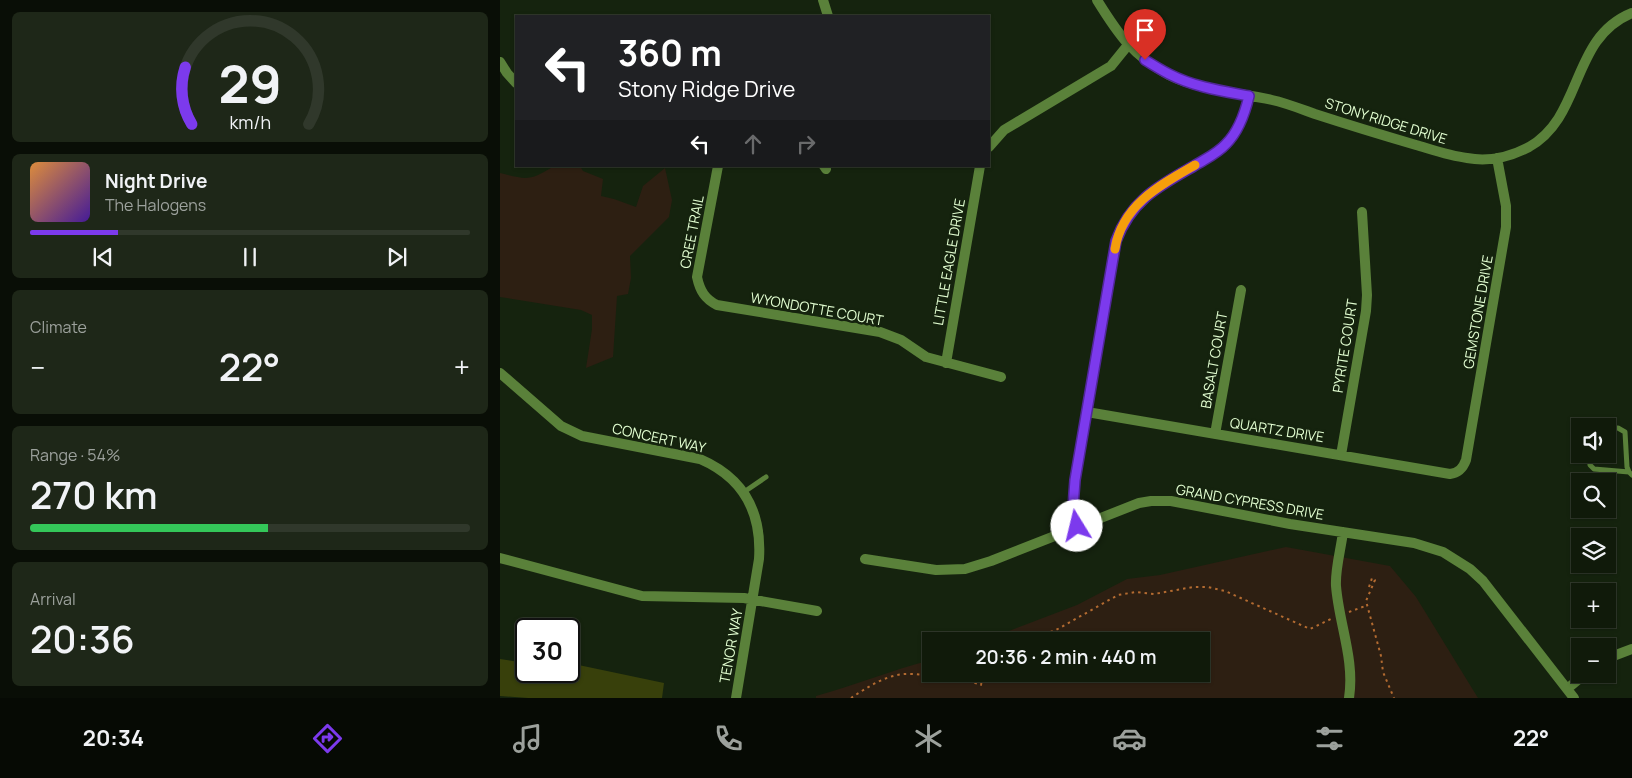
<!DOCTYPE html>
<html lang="en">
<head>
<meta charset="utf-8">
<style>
	:root { --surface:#101a0a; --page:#1e2718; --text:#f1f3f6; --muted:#9ca19c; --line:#30382b; --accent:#7c3aed }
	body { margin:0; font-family:Manrope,sans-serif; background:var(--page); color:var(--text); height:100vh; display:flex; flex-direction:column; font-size:19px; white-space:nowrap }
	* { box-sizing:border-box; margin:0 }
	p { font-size:16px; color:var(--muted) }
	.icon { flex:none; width:28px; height:28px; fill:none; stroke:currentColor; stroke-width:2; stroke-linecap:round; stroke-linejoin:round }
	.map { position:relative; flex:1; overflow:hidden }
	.panel { display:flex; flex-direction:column; gap:12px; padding:12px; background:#090e06; width:500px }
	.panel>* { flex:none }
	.hud { position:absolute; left:15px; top:15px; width:475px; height:152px; border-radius:0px; box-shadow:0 1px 4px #0004,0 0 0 1px var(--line); background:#202124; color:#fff; overflow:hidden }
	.fabs { position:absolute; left:1071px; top:418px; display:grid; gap:10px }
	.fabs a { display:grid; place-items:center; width:45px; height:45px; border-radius:0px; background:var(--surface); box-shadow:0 1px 4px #0004,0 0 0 1px var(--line); font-size:25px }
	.speed { position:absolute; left:15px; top:618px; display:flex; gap:10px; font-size:25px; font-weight:700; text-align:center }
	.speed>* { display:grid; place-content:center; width:65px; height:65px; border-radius:50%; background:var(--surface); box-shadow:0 1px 4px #0004,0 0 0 1px var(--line); line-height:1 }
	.speed .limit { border:2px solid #111; border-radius:8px; background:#fff; color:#111 }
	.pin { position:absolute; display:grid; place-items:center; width:42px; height:42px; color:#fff; margin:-51px -21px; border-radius:50% 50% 50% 0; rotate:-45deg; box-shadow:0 0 5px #0007 }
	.pin .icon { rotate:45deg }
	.me { position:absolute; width:55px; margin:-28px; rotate:351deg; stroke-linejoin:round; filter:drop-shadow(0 0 4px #0008) }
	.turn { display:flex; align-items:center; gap:18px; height:105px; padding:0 20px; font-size:22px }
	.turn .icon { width:65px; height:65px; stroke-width:2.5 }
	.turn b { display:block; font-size:35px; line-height:42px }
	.lanes { display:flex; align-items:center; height:48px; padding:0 20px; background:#0003; justify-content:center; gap:25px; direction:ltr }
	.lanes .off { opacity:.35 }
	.big { font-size:38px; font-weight:600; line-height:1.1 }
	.panel .tile { flex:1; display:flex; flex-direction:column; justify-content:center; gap:8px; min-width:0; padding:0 18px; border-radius:8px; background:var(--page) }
	.panel .dial { align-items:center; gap:0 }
	.dial svg { height:130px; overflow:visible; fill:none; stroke:var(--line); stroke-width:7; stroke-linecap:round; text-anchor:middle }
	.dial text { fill:var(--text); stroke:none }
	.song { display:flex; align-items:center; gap:15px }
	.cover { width:60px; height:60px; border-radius:8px; background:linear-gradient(135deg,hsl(30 70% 55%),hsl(260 70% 35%)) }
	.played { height:5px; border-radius:2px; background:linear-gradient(90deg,var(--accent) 20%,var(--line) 20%) }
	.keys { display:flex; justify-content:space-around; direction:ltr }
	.heat { display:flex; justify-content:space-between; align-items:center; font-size:28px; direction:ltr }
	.charge { height:8px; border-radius:4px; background:linear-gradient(90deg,#34c759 54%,var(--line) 0) }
	.trip { position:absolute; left:422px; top:632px; width:288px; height:50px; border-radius:0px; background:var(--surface); box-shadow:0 1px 4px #0004,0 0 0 1px var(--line); font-weight:600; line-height:50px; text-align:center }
	.dock { display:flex; height:80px; justify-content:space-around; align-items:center; background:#060a04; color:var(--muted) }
	.dock .icon { width:35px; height:35px }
	.dock .current { color:var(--accent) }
	.dock b { font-size:22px; color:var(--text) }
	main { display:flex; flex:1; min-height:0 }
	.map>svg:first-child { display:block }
	.green { fill:#2d1f12 }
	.water { fill:#38400b }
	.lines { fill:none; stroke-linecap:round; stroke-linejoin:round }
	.path { stroke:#b36b31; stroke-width:2; stroke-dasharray:2.5 4; stroke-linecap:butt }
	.lane { stroke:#5a813a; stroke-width:5 }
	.street { stroke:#5a813a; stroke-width:10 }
	.route-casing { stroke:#51269a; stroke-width:12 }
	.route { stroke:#7c3aed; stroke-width:9 }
	.slow { stroke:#f59e0b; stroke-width:9 }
	.labels { text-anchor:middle; stroke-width:5; stroke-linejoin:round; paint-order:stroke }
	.street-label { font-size:14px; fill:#e2fed1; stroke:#15230e }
</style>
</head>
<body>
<main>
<section class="panel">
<div class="tile dial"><svg viewBox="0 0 100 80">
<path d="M14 69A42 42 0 1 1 86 69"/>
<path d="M14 69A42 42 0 0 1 10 34" stroke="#7c3aed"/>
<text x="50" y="56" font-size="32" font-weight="700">29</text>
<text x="50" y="72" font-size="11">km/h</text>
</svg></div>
<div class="tile">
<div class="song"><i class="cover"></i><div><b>Night Drive</b><p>The Halogens</p></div></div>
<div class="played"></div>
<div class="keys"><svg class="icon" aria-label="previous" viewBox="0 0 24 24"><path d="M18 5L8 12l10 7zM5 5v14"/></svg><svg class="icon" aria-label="pause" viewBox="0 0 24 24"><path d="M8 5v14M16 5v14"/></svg><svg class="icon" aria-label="next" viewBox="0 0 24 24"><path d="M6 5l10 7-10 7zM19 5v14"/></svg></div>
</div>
<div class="tile"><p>Climate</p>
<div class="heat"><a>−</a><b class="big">22°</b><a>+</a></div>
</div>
<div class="tile"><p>Range · 54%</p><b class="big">270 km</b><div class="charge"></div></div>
<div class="tile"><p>Arrival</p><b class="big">20:36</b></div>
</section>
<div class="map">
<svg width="1132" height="698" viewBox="0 0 1132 698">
	<rect width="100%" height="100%" fill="#15230e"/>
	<path class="green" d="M54 166H80L83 171 103 179 101 196 114 199 136 207 143 186 165 168 172 200 169 217 130 256 131 278 128 294 117 296 113 357 86 368 92 329V315L81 310 0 297V173C27 180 30 181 54 166Z
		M786 547 890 566 916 597 978 698H316V696C355 685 392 670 431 660V674H701V641H483L577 605 627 579 660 575Z"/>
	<path class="water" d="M0 659 26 663V671H69V663L164 683 162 698H28L0 696Z"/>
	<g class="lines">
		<path class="path" d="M869 587 872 578 875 580 866 601 881 656 883 672 894 698
			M849 612 868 605
			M526 641 556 630 618 595 636 592 654 594 693 587H708L725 591 810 629 833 618
			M450 674 481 685 483 674
			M351 698C368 687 388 673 410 674 421 674 430 677 441 674"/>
		<path class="lane" d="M1108 428H1118L1125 432 1127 467 1129 472
			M1089 454 1090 465 1094 469 1129 472 1132 475
			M244 492 266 477"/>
		<path class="street" d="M323 0 328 16
			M597 0C618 34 633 56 669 75 701 91 738 92 772 100 786 103 801 109 815 114 849 125 882 135 916 145 933 150 950 156 967 158 989 162 1010 157 1029 147 1084 116 1070 38 1132 13
			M0 62 7 73 16 83
			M489 147 504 130 611 66 628 45
			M218 166 197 277C200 291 205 299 217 305L380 332 401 340 426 357 501 377
			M324 166 326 169
			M446 363 480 166
			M0 373 61 426 82 436 200 459C244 478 262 512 259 559L236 698
			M587 412 950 474C959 473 963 468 966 460L1006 227V206L997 158
			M715 434 741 290
			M841 455 866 311 867 295 862 212
			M577 527 573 507 575 480 616 241C631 200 659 186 694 166 705 159 717 154 726 144 739 131 745 113 749 96
			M843 532C841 549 835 569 836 586 839 624 855 660 849 698
			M0 558 142 596 244 598 317 611
			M365 559 436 570 465 569 491 561 639 503 651 501H671L790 524 914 543 943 552 970 569 983 581 1074 698
			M1108 658 1132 649
			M1067 689 1085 674"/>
	</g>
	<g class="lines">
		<defs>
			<path id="route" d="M577 526 573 507 575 480 616 241C631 200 659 186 694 166 705 159 717 154 726 144 739 131 745 113 749 96 722 91 694 87 669 74 661 70 653 65 645 60"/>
		</defs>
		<use href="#route" class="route-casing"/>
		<use href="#route" class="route"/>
		<path class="slow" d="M615 249C622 205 660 185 695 165"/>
	</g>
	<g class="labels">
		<g class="street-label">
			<text transform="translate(886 121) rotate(17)" y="5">STONY RIDGE DRIVE</text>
			<text transform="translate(192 232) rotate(-79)" y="5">CREE TRAIL</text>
			<text transform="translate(449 262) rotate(-80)" y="5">LITTLE EAGLE DRIVE</text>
			<text transform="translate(317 309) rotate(10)" y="5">WYONDOTTE COURT</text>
			<text transform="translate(978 312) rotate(-80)" y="5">GEMSTONE DRIVE</text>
			<text transform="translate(845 346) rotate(-81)" y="5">PYRITE COURT</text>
			<text transform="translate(714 360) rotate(-80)" y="5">BASALT COURT</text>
			<text transform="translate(777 430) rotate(9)" y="5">QUARTZ DRIVE</text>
			<text transform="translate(159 438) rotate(12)" y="5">CONCERT WAY</text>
			<text transform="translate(750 502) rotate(10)" y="5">GRAND CYPRESS DRIVE</text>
			<text transform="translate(231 646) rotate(-80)" y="5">TENOR WAY</text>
		</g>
	</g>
</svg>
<div class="fabs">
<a><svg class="icon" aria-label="sound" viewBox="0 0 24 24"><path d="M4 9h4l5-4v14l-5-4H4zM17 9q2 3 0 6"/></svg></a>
<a><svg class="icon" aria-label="search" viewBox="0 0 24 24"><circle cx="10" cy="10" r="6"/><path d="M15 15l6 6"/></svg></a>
<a><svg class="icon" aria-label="layers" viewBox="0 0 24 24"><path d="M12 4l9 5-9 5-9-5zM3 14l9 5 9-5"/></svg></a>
<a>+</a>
<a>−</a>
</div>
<div class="speed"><div class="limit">30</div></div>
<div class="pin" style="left:645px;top:60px;background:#d93025"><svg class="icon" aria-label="arrive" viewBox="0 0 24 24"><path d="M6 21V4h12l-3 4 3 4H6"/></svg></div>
<svg class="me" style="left:577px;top:526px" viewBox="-20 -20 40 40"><circle r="19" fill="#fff"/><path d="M0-13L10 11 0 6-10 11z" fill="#7c3aed"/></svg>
<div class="trip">20:36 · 2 min · 440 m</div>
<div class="hud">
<div class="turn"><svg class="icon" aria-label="left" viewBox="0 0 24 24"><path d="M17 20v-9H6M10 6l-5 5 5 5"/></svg><div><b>360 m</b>Stony Ridge Drive</div></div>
<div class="lanes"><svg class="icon" aria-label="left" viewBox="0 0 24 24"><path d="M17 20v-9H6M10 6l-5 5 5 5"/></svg><svg class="icon off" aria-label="ahead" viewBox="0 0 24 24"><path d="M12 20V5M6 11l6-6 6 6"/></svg><svg class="icon off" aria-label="right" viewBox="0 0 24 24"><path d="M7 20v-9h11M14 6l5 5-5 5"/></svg></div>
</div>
</div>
</main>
<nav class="dock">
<b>20:34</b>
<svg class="icon current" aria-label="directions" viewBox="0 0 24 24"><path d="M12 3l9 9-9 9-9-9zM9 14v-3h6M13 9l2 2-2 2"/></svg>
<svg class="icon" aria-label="music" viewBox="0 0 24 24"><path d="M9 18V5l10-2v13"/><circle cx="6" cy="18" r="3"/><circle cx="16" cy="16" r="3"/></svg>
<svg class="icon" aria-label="phone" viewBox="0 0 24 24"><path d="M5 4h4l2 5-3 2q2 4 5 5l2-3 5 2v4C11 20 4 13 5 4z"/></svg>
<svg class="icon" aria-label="climate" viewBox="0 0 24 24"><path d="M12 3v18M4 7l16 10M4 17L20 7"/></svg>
<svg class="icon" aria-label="car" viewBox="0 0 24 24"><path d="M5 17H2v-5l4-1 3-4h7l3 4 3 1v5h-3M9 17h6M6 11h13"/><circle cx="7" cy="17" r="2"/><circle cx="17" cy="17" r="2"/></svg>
<svg class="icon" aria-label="filters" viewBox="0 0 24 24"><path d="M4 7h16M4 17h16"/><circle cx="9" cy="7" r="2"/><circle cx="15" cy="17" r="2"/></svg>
<b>22°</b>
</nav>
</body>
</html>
